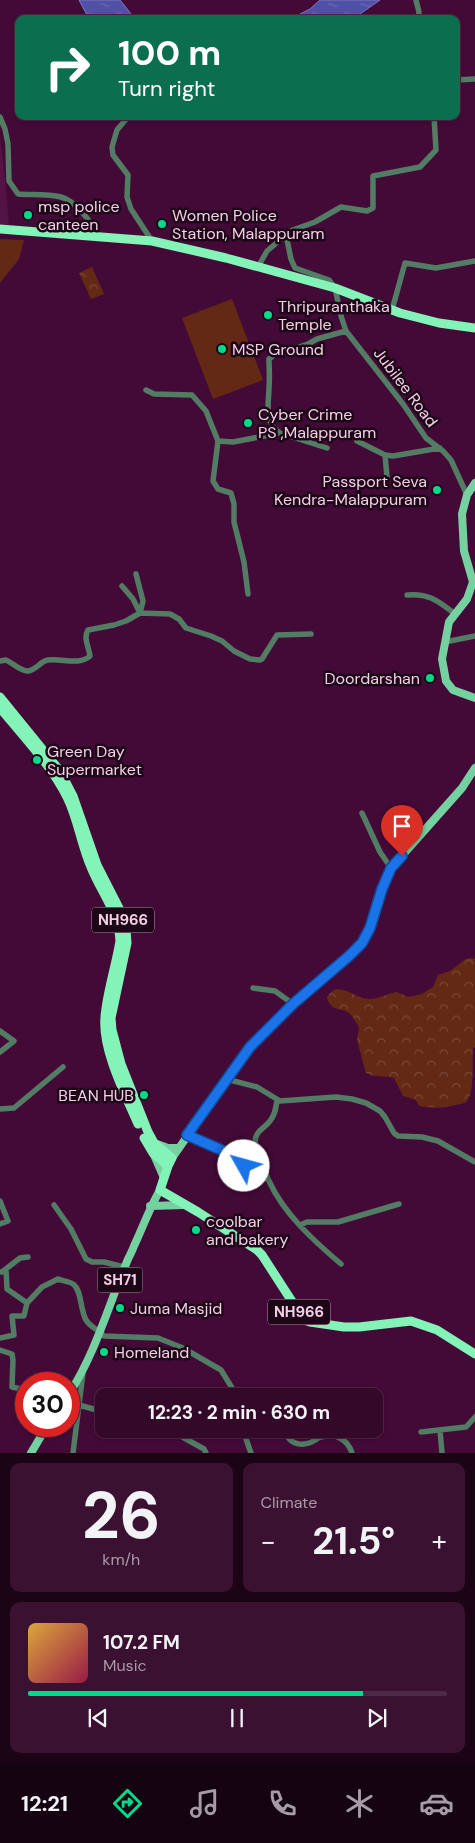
<!DOCTYPE html>
<html lang="en">
<head>
<meta charset="utf-8">
<style>
	:root { --surface:#330829; --page:#3b1131; --text:#f1f3f6; --muted:#a99aa8; --line:#4e2946; --accent:#03d98b }
	body { margin:0; font-family:"DM Sans",sans-serif; background:var(--page); color:var(--text); height:100vh; display:flex; flex-direction:column; font-size:19px; white-space:nowrap }
	* { box-sizing:border-box; margin:0 }
	p { font-size:16px; color:var(--muted) }
	.icon { flex:none; width:28px; height:28px; fill:none; stroke:currentColor; stroke-width:2; stroke-linecap:round; stroke-linejoin:round }
	.map { position:relative; height:1453px; overflow:hidden }
	.details { display:flex; flex-direction:column; gap:10px; padding:10px; background:#1c0417; flex:1 }
	.details>* { flex:none }
	.guide { position:absolute; left:15px; top:15px; width:445px; height:105px; border-radius:10px; box-shadow:0 1px 4px #0004,0 0 0 1px var(--line); background:#0b6e4f; color:#fff; overflow:hidden }
	.speed { position:absolute; left:15px; top:1372px; display:flex; gap:10px; font-size:25px; font-weight:700; text-align:center }
	.speed>* { display:grid; place-content:center; width:65px; height:65px; border-radius:50%; background:var(--surface); box-shadow:0 1px 4px #0004,0 0 0 1px var(--line); line-height:1 }
	.speed .limit { border:8px solid #d22; background:#fff; color:#111 }
	.pin { position:absolute; display:grid; place-items:center; width:42px; height:42px; color:#fff; margin:-51px -21px; border-radius:50% 50% 50% 0; rotate:-45deg; box-shadow:0 0 5px #0007 }
	.pin .icon { rotate:45deg }
	.me { position:absolute; width:55px; margin:-28px; rotate:308deg; stroke-linejoin:round; filter:drop-shadow(0 0 4px #0008) }
	.turn { display:flex; align-items:center; gap:18px; height:105px; padding:0 20px; font-size:22px }
	.turn .icon { width:65px; height:65px; stroke-width:2.5 }
	.turn b { display:block; font-size:35px; line-height:42px }
	.big { font-size:38px; font-weight:700; line-height:1.1 }
	.details .widget { flex:1; display:flex; flex-direction:column; justify-content:center; gap:8px; min-width:0; padding:0 18px; border-radius:10px; background:var(--page) }
	.details .dial { align-items:center; gap:0 }
	.dial b { font-size:65px; line-height:1 }
	.song { display:flex; align-items:center; gap:15px }
	.cover { width:60px; height:60px; border-radius:8px; background:linear-gradient(135deg,hsl(40 70% 55%),hsl(340 70% 35%)) }
	.played { height:5px; border-radius:2px; background:linear-gradient(90deg,var(--accent) 80%,var(--line) 80%) }
	.keys { display:flex; justify-content:space-around; direction:ltr }
	.heat { display:flex; justify-content:space-between; align-items:center; font-size:28px; direction:ltr }
	.details .tiles { flex:1; display:grid; gap:10px; grid-template-columns:1fr 1fr }
	.widget:last-child { grid-column:span 2 }
	.trip { position:absolute; left:95px; top:1388px; width:288px; height:50px; border-radius:10px; background:var(--surface); box-shadow:0 1px 4px #0004,0 0 0 1px var(--line); font-weight:700; line-height:50px; text-align:center }
	.tab-bar { display:flex; height:80px; justify-content:space-around; align-items:center; background:#140310; color:var(--muted) }
	.tab-bar .icon { width:35px; height:35px }
	.tab-bar .active { color:var(--accent) }
	.tab-bar b { font-size:22px; color:var(--text) }
	.map>svg:first-child { display:block }
	.built { fill:#531344 }
	.forest { fill:url(#forest-crowns) }
	.pitch { fill:#642915 }
	.water { fill:url(#water-ripples); stroke:#8077b9 }
	.lines { fill:none; stroke-linecap:round; stroke-linejoin:round }
	.minor { stroke:#527c64; stroke-width:5.5 }
	.major { stroke:#76d1a0; stroke-width:8 }
	.highway { stroke:#83f3b8; stroke-width:9 }
	.route-casing { stroke:#114b97; stroke-width:12 }
	.route { stroke:#1a73e8; stroke-width:9 }
	.poi-dot { fill:#03d98b; stroke:#1d0617; stroke-width:2 }
	.labels { text-anchor:middle; stroke-width:5; stroke-linejoin:round; paint-order:stroke }
	.shield { fill:#1d0617; stroke:#b393a8; stroke-width:1 }
	.shield-label { font-size:15px; font-weight:bold; fill:#f3cfe6 }
	.poi-label { font-size:16px; fill:#f3cfe6; stroke:#1d0617; text-anchor:start }
	.street-label { font-size:16px; fill:#f3cfe6; stroke:#1d0617 }
</style>
</head>
<body>
<div class="map">
<svg width="475" height="1453" viewBox="0 0 475 1453">
	<defs>
		<pattern id="forest-crowns" width="20" height="18" patternUnits="userSpaceOnUse" patternTransform="scale(1.25)"><rect width="20" height="18" fill="#642915"/><path d="M2 6a3 3 0 1 1 6 0M12 15a3 3 0 1 1 6 0" fill="none" stroke="#7b4737"/></pattern>
		<pattern id="water-ripples" width="26" height="14" patternUnits="userSpaceOnUse" patternTransform="scale(1.25)"><rect width="26" height="14" fill="#4f51a6"/><path d="M2 4q2-2 4 0t4 0M15 11q2-2 4 0t4 0" fill="none" stroke="#6969b2"/></pattern>
	</defs>
	<rect width="100%" height="100%" fill="#440a37"/>
	<path class="built" d="M0 136 5 179 9 225 0 224Z"/>
	<path class="forest" d="M92 267 104 294 91 299 79 273Z
		M472 958 475 959V1047L473 1048C472 1061 475 1095 466 1102 463 1104 458 1104 455 1105 442 1109 432 1108 419 1106L416 1100 403 1096 394 1078C384 1075 375 1078 366 1073L357 1040 359 1027C356 1023 353 1016 349 1013 340 1006 332 1013 327 998 337 978 354 999 369 999 379 999 387 994 396 992L409 997 422 994 433 987 438 975 450 971 466 959Z"/>
	<path class="pitch" d="M0 239 24 240 19 259 0 283Z
		M232 299 263 380 213 399 182 318Z"/>
	<path class="water" d="M79 0H120L135 19H89Z
		M320 0H380L353 19H290L310 9Z"/>
	<g class="lines">
		<path class="minor" d="M416 0 419 12 418 19
			M456 80 475 79
			M127 116V118L117 130 112 147 113 155 128 175 127 197 131 209 152 241
			M434 116 436 150 420 167 373 176V208L367 211 341 207 315 222 290 231 286 235 291 259 295 268 329 280 335 288 341 316 346 331 403 404 426 438 443 451 451 460 467 495
			M0 117 5 129 8 144 9 181 18 194C32 195 48 194 61 197 76 201 92 223 98 236
			M258 267 267 251 286 235
			M392 310 405 263 436 268 475 261
			M146 390 154 394 192 395 206 411 218 441 233 442 280 433
			M218 441 213 481 218 489 231 493 234 504V522L244 562 248 594
			M357 441 385 455 393 456 440 448
			M327 448 280 433C263 422 269 403 269 387 270 378 269 368 269 359L274 355 308 344 317 339 346 331
			M385 455 387 477
			M122 586 133 599 140 613 143 601 136 574
			M407 595C429 593 438 601 455 614
			M445 642 475 636
			M0 661 6 660C13 663 19 670 27 671 36 671 40 661 48 660 62 658 79 666 90 656 89 647 83 638 88 630L114 625 126 621 140 613 170 614 179 619 186 628 211 636 222 641 234 651 250 659 260 660 262 659 277 635 311 634
			M362 813 380 852 391 868
			M253 988 275 991 293 1004
			M0 1031 14 1041 0 1052
			M226 1079 257 1087 280 1101 336 1097 352 1099 366 1103 380 1111 385 1117 394 1133 398 1136 422 1137 438 1141 475 1162
			M277 1100C276 1108 275 1115 270 1121 264 1129 255 1131 255 1142 254 1149 260 1153 262 1159 265 1166 265 1174 269 1181 284 1214 314 1241 341 1264
			M0 1109 14 1108 63 1067
			M187 1135 226 1152 233 1161 267 1179
			M0 1201 8 1221 0 1224
			M54 1205 71 1229 86 1259 92 1262H104L124 1267
			M300 1225 307 1222H338L399 1204
			M6 1269 7 1289 27 1303 42 1287 58 1279C62 1281 69 1281 73 1284 82 1290 80 1310 86 1320 90 1327 99 1330 104 1336L158 1338 183 1348 221 1370 237 1396
			M0 1272H2L20 1258 28 1257
			M0 1338 14 1335 12 1316H24L27 1303
			M0 1350 12 1354 13 1360 12 1387 26 1390
			M79 1405 104 1412
			M168 1429 204 1449 206 1453
			M245 1429 246 1439 251 1453
			M284 1429C290 1449 308 1447 321 1436
			M322 1429 319 1433 322 1437C335 1432 348 1440 352 1453
			M440 1430 442 1453
			M421 1432 466 1427 475 1417
			M73 1453 83 1373"/>
		<path class="major" d="M475 483 467 495 462 514 464 551 473 582 467 599 449 622 442 659 446 681 453 690 475 698
			M157 1144 168 1148H179
			M154 1155 164 1178
			M172 1158 250 1047 293 1004 349 956 362 943 370 928 382 889 391 868 462 788 475 768
			M150 1206 185 1205
			M69 1394C95 1354 108 1307 126 1264 128 1258 132 1252 134 1246 143 1227 149 1209 160 1190
			M31 1453 47 1426"/>
		<path class="highway" d="M0 229 152 241 226 258 335 288 400 313 439 323 475 328
			M0 697 60 771 73 796 97 865 121 912 126 929 127 943 111 1018 112 1030 121 1064 148 1132 154 1143 172 1158 168 1166 160 1190 198 1212 257 1250 262 1255 304 1320 310 1322 344 1327H359L411 1321 437 1330 475 1354
			M0 708C23 736 51 765 67 797 78 819 81 844 91 867 101 892 119 913 120 941 116 966 107 992 105 1017 102 1050 125 1094 138 1124
			M144 1138 153 1153 168 1166"/>
	</g>
	<g class="lines">
		<defs>
			<path id="route" d="M244 1166 233 1161 226 1152 187 1135 250 1047 293 1004 349 956 362 943 370 928 382 889 391 868 402 856"/>
		</defs>
		<use href="#route" class="route-casing"/>
		<use href="#route" class="route"/>
	</g>
	<g class="poi-dot">
		<circle cx="28" cy="215" r="5"/>
		<circle cx="162" cy="224" r="5"/>
		<circle cx="268" cy="315" r="5"/>
		<circle cx="222" cy="349" r="5"/>
		<circle cx="248" cy="423" r="5"/>
		<circle cx="437" cy="490" r="5"/>
		<circle cx="430" cy="678" r="5"/>
		<circle cx="37" cy="760" r="5"/>
		<circle cx="144" cy="1095" r="5"/>
		<circle cx="196" cy="1230" r="5"/>
		<circle cx="120" cy="1308" r="5"/>
		<circle cx="104" cy="1352" r="5"/>
	</g>
	<g class="labels">
		<g class="shield">
			<rect x="92" y="907.5" width="62" height="25" rx="4"/>
			<rect x="97.5" y="1267.5" width="45" height="25" rx="4"/>
			<rect x="268" y="1299.5" width="62" height="25" rx="4"/>
		</g>
		<g class="shield-label">
			<text x="123" y="925">NH966</text>
			<text x="120" y="1285">SH71</text>
			<text x="299" y="1317">NH966</text>
		</g>
		<g class="poi-label">
			<text x="38" y="212">msp police<tspan x="38" dy="18">canteen</tspan></text>
			<text x="172" y="221">Women Police<tspan x="172" dy="18">Station, Malappuram</tspan></text>
			<text x="278" y="312">Thripuranthaka<tspan x="278" dy="18">Temple</tspan></text>
			<text x="232" y="355">MSP Ground</text>
			<text x="258" y="420">Cyber Crime<tspan x="258" dy="18">PS ,Malappuram</tspan></text>
			<text x="427" y="487" text-anchor="end">Passport Seva<tspan x="427" dy="18">Kendra-Malappuram</tspan></text>
			<text x="420" y="684" text-anchor="end">Doordarshan</text>
			<text x="47" y="757">Green Day<tspan x="47" dy="18">Supermarket</tspan></text>
			<text x="134" y="1101" text-anchor="end">BEAN HUB</text>
			<text x="206" y="1227">coolbar<tspan x="206" dy="18">and bakery</tspan></text>
			<text x="130" y="1314">Juma Masjid</text>
			<text x="114" y="1358">Homeland</text>
		</g>
		<g class="street-label">
			<text transform="translate(406 387) rotate(53)" y="6">Jubilee Road</text>
		</g>
	</g>
</svg>
<div class="speed"><div class="limit">30</div></div>
<div class="pin" style="left:402px;top:856px;background:#d93025"><svg class="icon" aria-label="arrive" viewBox="0 0 24 24"><path d="M6 21V4h12l-3 4 3 4H6"/></svg></div>
<svg class="me" style="left:244px;top:1166px" viewBox="-20 -20 40 40"><circle r="19" fill="#fff"/><path d="M0-13L10 11 0 6-10 11z" fill="#1a73e8"/></svg>
<div class="trip">12:23 · 2 min · 630 m</div>
<div class="guide">
<div class="turn"><svg class="icon" aria-label="right" viewBox="0 0 24 24"><path d="M7 20v-9h11M14 6l5 5-5 5"/></svg><div><b>100 m</b>Turn right</div></div>
</div>
</div>
<section class="details">
<div class="tiles">
<div class="widget dial"><b>26</b><p>km/h</p></div>
<div class="widget"><p>Climate</p>
<div class="heat"><a>−</a><b class="big">21.5°</b><a>+</a></div>
</div>
<div class="widget">
<div class="song"><i class="cover"></i><div><b>107.2 FM</b><p>Music</p></div></div>
<div class="played"></div>
<div class="keys"><svg class="icon" aria-label="previous" viewBox="0 0 24 24"><path d="M18 5L8 12l10 7zM5 5v14"/></svg><svg class="icon" aria-label="pause" viewBox="0 0 24 24"><path d="M8 5v14M16 5v14"/></svg><svg class="icon" aria-label="next" viewBox="0 0 24 24"><path d="M6 5l10 7-10 7zM19 5v14"/></svg></div>
</div>
</div>
</section>
<nav class="tab-bar">
<b>12:21</b>
<svg class="icon active" aria-label="directions" viewBox="0 0 24 24"><path d="M12 3l9 9-9 9-9-9zM9 14v-3h6M13 9l2 2-2 2"/></svg>
<svg class="icon" aria-label="music" viewBox="0 0 24 24"><path d="M9 18V5l10-2v13"/><circle cx="6" cy="18" r="3"/><circle cx="16" cy="16" r="3"/></svg>
<svg class="icon" aria-label="phone" viewBox="0 0 24 24"><path d="M5 4h4l2 5-3 2q2 4 5 5l2-3 5 2v4C11 20 4 13 5 4z"/></svg>
<svg class="icon" aria-label="climate" viewBox="0 0 24 24"><path d="M12 3v18M4 7l16 10M4 17L20 7"/></svg>
<svg class="icon" aria-label="car" viewBox="0 0 24 24"><path d="M5 17H2v-5l4-1 3-4h7l3 4 3 1v5h-3M9 17h6M6 11h13"/><circle cx="7" cy="17" r="2"/><circle cx="17" cy="17" r="2"/></svg>
</nav>
</body>
</html>
